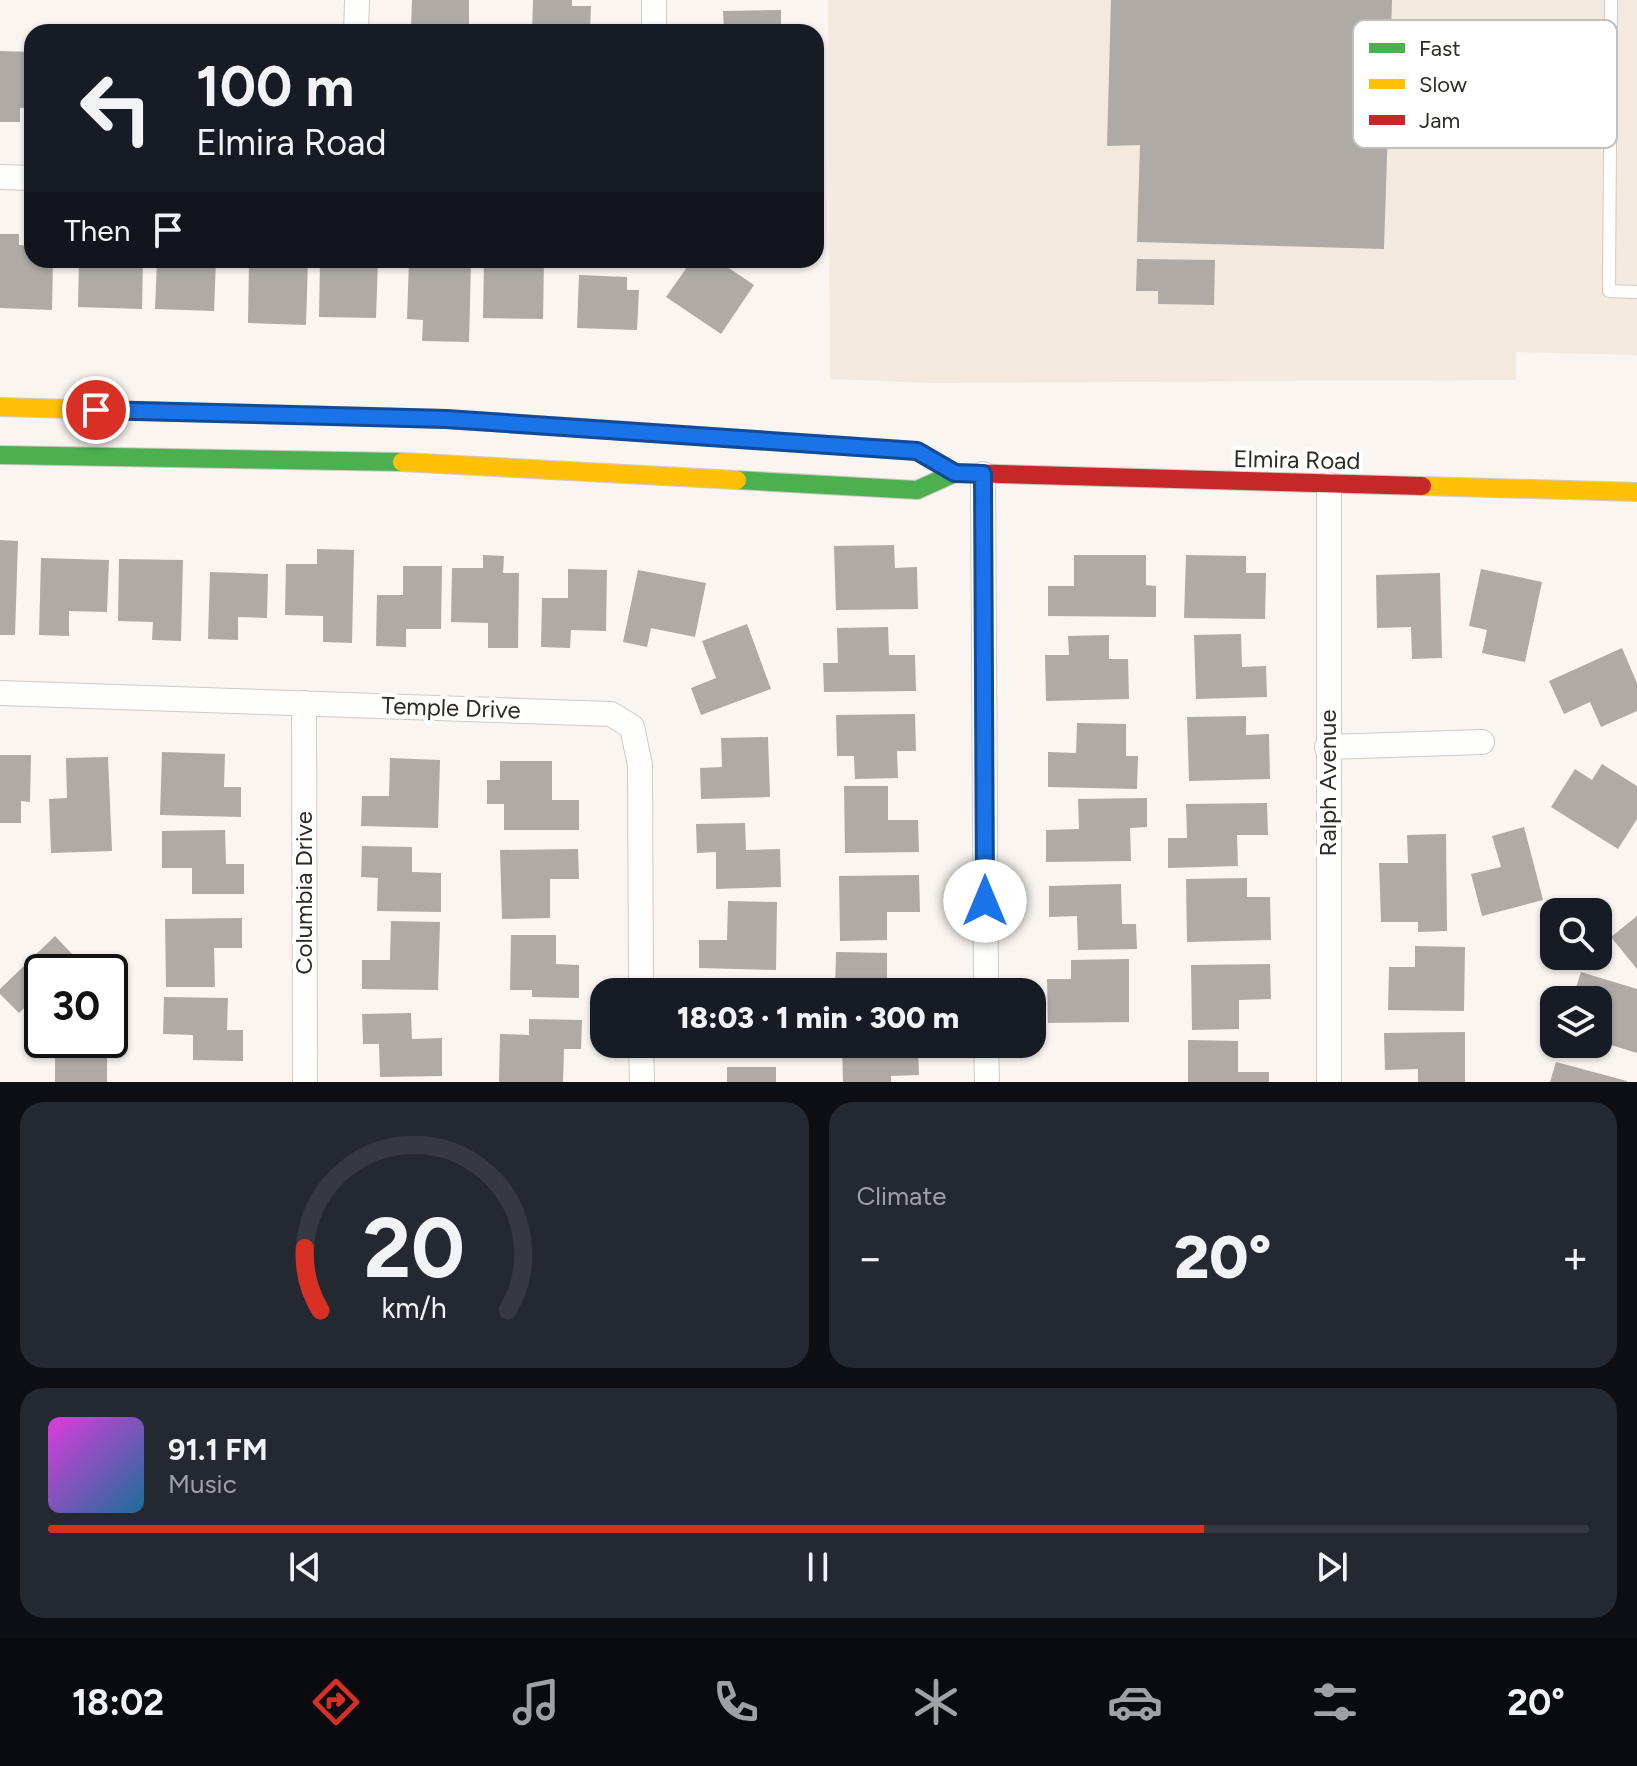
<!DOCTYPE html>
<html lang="en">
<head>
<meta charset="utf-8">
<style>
	:root { --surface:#171b24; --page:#242831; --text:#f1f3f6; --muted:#9ea1a6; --line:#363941; --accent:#d93025 }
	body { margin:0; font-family:Figtree,sans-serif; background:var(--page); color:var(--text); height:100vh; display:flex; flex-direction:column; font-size:30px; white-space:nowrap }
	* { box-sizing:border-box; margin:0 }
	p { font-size:26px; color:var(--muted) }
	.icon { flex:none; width:44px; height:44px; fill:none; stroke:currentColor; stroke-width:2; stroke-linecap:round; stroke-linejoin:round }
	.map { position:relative; height:1082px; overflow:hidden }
	.side { display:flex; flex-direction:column; gap:20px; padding:20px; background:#0d0f14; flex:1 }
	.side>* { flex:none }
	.hud { position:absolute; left:24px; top:24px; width:800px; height:244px; border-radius:24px; box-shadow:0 2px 6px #0004; background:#171b24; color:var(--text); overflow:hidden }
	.controls { position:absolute; left:1540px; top:898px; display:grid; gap:16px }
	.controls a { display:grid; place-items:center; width:72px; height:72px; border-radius:16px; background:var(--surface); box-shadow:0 2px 6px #0004; font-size:40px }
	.speed { position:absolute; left:24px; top:954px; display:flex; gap:16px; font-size:40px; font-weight:700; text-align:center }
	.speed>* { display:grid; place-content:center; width:104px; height:104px; border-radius:50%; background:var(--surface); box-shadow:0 2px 6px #0004; line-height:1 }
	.speed .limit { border:4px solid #111; border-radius:12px; background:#fff; color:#111 }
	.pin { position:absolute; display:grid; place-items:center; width:68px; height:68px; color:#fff; margin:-34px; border:4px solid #fff; border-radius:50%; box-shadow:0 2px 8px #0007 }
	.me { position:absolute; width:88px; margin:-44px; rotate:0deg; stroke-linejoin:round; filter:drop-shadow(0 0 6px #0008) }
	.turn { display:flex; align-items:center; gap:28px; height:168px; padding:0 40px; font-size:36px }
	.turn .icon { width:104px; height:104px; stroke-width:2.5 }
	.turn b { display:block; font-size:56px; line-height:68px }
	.then { display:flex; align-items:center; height:76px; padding:0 40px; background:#0003; gap:16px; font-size:30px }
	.big { font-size:60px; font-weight:800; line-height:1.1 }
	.side .widget { flex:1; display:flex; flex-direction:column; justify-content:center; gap:12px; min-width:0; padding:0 28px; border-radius:24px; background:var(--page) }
	.side .dial { align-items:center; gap:0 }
	.dial svg { height:208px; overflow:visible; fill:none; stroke:var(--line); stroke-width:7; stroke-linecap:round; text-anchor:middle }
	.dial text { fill:var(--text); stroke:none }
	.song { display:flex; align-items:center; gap:24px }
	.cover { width:96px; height:96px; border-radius:12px; background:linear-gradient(135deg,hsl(300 70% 55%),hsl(200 70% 35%)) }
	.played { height:8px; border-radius:4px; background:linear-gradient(90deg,var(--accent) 75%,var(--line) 75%) }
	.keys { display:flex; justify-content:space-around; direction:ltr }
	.heat { display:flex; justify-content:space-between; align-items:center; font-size:44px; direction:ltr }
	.side .tiles { flex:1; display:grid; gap:20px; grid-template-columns:1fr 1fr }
	.widget:last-child { grid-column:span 2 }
	.trip { position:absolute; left:590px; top:978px; width:456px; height:80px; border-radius:24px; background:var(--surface); box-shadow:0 2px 6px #0004; font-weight:800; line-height:80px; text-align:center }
	.dock { display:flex; height:128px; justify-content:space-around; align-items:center; background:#090b0e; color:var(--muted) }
	.dock .icon { width:56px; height:56px }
	.dock .current { color:var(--accent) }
	.dock b { font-size:36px; color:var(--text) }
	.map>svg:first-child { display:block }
	.built { fill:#f4e9de }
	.building { fill:#afaaa5 }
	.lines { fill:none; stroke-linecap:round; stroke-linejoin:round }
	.lane-casing { stroke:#cfcac5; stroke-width:14 }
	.street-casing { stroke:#cfcac5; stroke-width:26 }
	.fast-casing { stroke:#cfcac5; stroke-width:20 }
	.slow-casing { stroke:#cfcac5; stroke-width:20 }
	.jam-casing { stroke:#cfcac5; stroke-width:20 }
	.lane { stroke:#fefefd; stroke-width:12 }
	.street { stroke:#fefefd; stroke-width:24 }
	.fast { stroke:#4caf50; stroke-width:18 }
	.slow { stroke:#ffc107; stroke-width:18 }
	.jam { stroke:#c62828; stroke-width:18 }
	.route-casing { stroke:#114b97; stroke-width:20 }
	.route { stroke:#1a73e8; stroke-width:14 }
	.labels { text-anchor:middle; stroke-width:8; stroke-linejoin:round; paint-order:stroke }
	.street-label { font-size:24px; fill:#2f2a24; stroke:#fff }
	.key { fill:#fff; stroke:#c1bfbd; stroke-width:2 }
	.key-label { font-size:22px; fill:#2f2a24 }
</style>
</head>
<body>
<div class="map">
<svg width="1637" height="1082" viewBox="0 0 1637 1082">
	<rect width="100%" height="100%" fill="#faf5f0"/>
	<path class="built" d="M828 0H1637V355L1516 352V380L930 383 830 379Z"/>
	<path class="building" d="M412 0H469V30L411 28Z
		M533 0H572V6H591L590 32H532Z
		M1111 0H1392L1384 249 1137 242 1140 145 1107 146Z
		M781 10V32H724L723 11Z
		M0 51 32 52V108H20V122H0Z
		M0 234H19V245L32 246V260H53L52 310 0 308Z
		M1137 259 1215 260 1214 305 1158 304V291H1136Z
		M79 260H143L142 309 78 307Z
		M157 260H216L214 311 155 309Z
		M249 260H308L306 325 248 323Z
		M320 260H378L376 318 319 317Z
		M409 260 471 262 469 342 422 341 423 320 407 319Z
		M484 260H544L543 319 483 318Z
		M692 260H717L754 285 721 334 666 297Z
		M579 275 627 277V290H639L637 330 577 328Z
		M0 540 18 541 15 635H0Z
		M894 545 895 568 917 567 918 609 836 610 834 546Z
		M317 549 354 550 352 643 323 642V616L285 615 286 564H317Z
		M483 555 504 556 503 573H519L518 648H488V623L451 622 452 568H483Z
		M1074 555H1146V585L1156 586V617L1048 616V586H1074Z
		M1186 555 1246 556V573H1266L1265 619 1184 618Z
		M41 558 109 560 107 612 69 611V636L39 635Z
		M119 559 183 560 181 641 152 640 153 622 118 621Z
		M403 566H442L441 629H406V647L376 646 377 595H403Z
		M568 569 607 570 606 631 571 630 570 648 541 647 542 598H568Z
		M1481 569 1542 582 1525 662 1482 653 1487 630 1469 626Z
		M638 570 706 583 695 637 651 628 647 647 623 642Z
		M210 572 268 574 267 618 238 617V640L208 639Z
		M1440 573 1442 658 1412 659 1411 627 1377 628 1376 575Z
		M747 624 771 689 701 715 691 688 716 678 702 641Z
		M888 627 889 655H915L916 691 824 692 823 663H838L837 628Z
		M1241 634 1242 667 1266 666 1267 697 1196 699 1194 635Z
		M1109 635V659H1128L1129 699 1046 701 1045 655H1069L1068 636Z
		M1622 648 1637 683V711L1601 727 1590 702 1564 714 1549 681Z
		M915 714 916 751H897L898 778 855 779 854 756H837L836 715Z
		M1246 716V735L1269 734 1270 779 1189 781 1187 717Z
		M1077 723 1126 724V756H1138L1137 789 1048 787V752L1076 753Z
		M768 737 770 797 701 799 700 768 722 767 721 738Z
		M162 752 225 754 224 787H241V817L160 815Z
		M0 755H31L30 802 21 801V823H0Z
		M108 757 112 851 51 853 49 799 67 798 66 758Z
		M390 758 440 760 438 828 361 826 362 796H389Z
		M500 761H552V800H579V830H504V804H487V780H500Z
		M1602 764 1637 786V819L1618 849 1551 807 1575 769 1592 780Z
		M844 786H888V820H918L919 852 845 853Z
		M1147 798V827L1130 828 1131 861 1046 862V830L1079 829 1078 799Z
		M1267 803 1268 835H1237L1238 866 1168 868V838H1187L1186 804Z
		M745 823 746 850 780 849 781 887 716 889V852L697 853 696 824Z
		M1524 827 1543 900 1482 916 1471 874 1501 867 1492 836Z
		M225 830 226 864H244V894H192V868H162V831Z
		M1446 834 1447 931 1418 932V922H1381L1379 863H1408L1407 835Z
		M362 846 412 847V872L441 873V912L377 911 378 878 361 877Z
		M578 849 579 879H550V918L502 919 500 850Z
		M919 875 920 912H887V940L840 941 839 876Z
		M1247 878V897H1270L1271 940 1187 942 1186 879Z
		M1121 884 1122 924H1136L1137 949 1078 950 1077 916 1049 917V886Z
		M728 901 777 902 776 970 699 968V940H727Z
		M1637 916V969L1611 937Z
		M242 918V948H214L215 987H166L165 919Z
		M391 921 440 922 438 990 362 989V960H390Z
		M511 935H556V964L579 965V998L532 997V990H510Z
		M55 936 89 972H42V991L19 1013 0 994V989Z
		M1415 946 1465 947 1464 1011 1388 1010 1389 967H1415Z
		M836 952 887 953V982L920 983V992H835Z
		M1129 959V1022L1048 1023 1047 979H1071V960Z
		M1270 964 1271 999 1239 1000V1029L1192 1030 1191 965Z
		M1581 972 1637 989V1053L1598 1041V1000H1572Z
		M164 997 228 998 227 1030H243V1061L193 1060V1035L163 1034Z
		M411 1013 412 1039 442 1038V1076L380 1077 379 1044H363L362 1014Z
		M529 1019 582 1020 581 1049H564L563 1082H499L500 1034 529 1035Z
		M1465 1032V1082H1418V1069L1385 1070 1384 1033Z
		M1188 1040 1238 1041V1072H1269V1082H1188Z
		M716 1044H780L779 1058 716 1056Z
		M842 1044H918L919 1075 891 1076V1082H843Z
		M55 1045 107 1046V1082H55Z
		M1556 1062 1627 1081V1082H1550Z
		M727 1067H776V1082H727Z"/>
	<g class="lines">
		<defs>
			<path id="lane" d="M1611 0 1609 291 1637 292"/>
			<path id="street" d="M356 32 357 0
				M654 32V0
				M0 177 32 178
				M983 474 986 992
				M1329 485V1082
				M0 693 611 714 632 727 640 765 641 992
				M304 703 305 1082
				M1327 747 1482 742
				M641 1044 642 1082
				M986 1044 987 1082"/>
			<path id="fast" d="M627 431 917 451 955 473H964
				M0 455 402 462
				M737 480 917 490 955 473"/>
			<path id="slow" d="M0 407 446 419 627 431
				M402 462 737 480
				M1422 486 1637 492"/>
			<path id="jam" d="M964 473 1422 486"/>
		</defs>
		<use href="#lane" class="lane-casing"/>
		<use href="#street" class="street-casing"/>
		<use href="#fast" class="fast-casing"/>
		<use href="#slow" class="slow-casing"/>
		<use href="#jam" class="jam-casing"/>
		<use href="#lane" class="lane"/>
		<use href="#street" class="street"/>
		<use href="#fast" class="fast"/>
		<use href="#slow" class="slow"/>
		<use href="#jam" class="jam"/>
	</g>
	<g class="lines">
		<defs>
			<path id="route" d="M96 410 446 419 917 451 955 473 983 474 985 901"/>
		</defs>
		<use href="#route" class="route-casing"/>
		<use href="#route" class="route"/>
	</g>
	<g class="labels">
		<g class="street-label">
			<text transform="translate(1297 460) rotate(1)" y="8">Elmira Road</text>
			<text transform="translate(451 708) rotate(2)" y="8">Temple Drive</text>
			<text transform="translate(1328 783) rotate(-90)" y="8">Ralph Avenue</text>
			<text transform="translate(304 893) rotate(-90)" y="8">Columbia Drive</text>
		</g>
	</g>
	<rect x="1353" y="20" width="264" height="128" rx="12" class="key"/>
	<rect x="1369" y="43" width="36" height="10" fill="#4caf50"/>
	<rect x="1369" y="79" width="36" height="10" fill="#ffc107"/>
	<rect x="1369" y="115" width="36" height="10" fill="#c62828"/>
	<g class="key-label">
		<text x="1419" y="56">Fast</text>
		<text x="1419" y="92">Slow</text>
		<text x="1419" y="128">Jam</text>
	</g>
</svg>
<div class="controls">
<a><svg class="icon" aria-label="search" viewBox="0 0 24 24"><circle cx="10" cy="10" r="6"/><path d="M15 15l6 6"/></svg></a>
<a><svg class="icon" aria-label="layers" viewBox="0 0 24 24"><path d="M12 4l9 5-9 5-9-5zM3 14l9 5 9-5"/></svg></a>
</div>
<div class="speed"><div class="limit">30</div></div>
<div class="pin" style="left:96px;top:410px;background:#d93025"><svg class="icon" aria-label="arrive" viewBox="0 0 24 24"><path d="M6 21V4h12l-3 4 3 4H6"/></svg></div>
<svg class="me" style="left:985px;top:901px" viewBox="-20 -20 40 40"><circle r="19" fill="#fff"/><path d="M0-13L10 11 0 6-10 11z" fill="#1a73e8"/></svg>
<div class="trip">18:03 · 1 min · 300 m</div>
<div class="hud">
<div class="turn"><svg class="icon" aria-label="left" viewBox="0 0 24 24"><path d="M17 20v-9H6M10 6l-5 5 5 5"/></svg><div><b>100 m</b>Elmira Road</div></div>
<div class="then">Then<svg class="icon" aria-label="arrive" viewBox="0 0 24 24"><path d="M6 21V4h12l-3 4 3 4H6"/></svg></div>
</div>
</div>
<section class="side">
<div class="tiles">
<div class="widget dial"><svg viewBox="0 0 100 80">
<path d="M14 69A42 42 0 1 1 86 69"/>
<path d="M14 69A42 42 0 0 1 8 45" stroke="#d93025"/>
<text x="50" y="56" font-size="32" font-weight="700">20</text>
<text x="50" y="72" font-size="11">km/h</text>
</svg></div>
<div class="widget"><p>Climate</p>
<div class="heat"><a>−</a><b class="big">20°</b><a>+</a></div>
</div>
<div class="widget">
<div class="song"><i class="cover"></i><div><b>91.1 FM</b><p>Music</p></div></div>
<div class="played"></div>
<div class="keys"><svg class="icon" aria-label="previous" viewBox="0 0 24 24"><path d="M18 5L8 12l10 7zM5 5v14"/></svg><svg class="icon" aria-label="pause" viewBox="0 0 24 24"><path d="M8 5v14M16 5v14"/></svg><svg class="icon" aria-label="next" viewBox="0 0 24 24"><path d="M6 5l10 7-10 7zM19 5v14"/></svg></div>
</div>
</div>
</section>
<nav class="dock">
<b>18:02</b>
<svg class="icon current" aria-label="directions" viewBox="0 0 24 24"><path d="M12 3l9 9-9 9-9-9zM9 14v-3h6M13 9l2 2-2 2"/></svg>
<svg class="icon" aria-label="music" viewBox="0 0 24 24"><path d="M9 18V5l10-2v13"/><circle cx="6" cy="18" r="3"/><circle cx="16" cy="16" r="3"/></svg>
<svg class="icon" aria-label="phone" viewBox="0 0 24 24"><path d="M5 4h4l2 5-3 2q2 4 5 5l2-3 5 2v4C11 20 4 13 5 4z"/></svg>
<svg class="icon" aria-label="climate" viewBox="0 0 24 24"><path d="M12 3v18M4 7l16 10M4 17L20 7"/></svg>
<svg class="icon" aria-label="car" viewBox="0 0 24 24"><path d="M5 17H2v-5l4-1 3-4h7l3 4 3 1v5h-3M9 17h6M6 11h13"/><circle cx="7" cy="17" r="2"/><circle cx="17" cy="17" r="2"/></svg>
<svg class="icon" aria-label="filters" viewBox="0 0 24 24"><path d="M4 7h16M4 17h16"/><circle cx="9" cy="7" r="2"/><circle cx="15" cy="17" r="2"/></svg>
<b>20°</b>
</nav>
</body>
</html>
